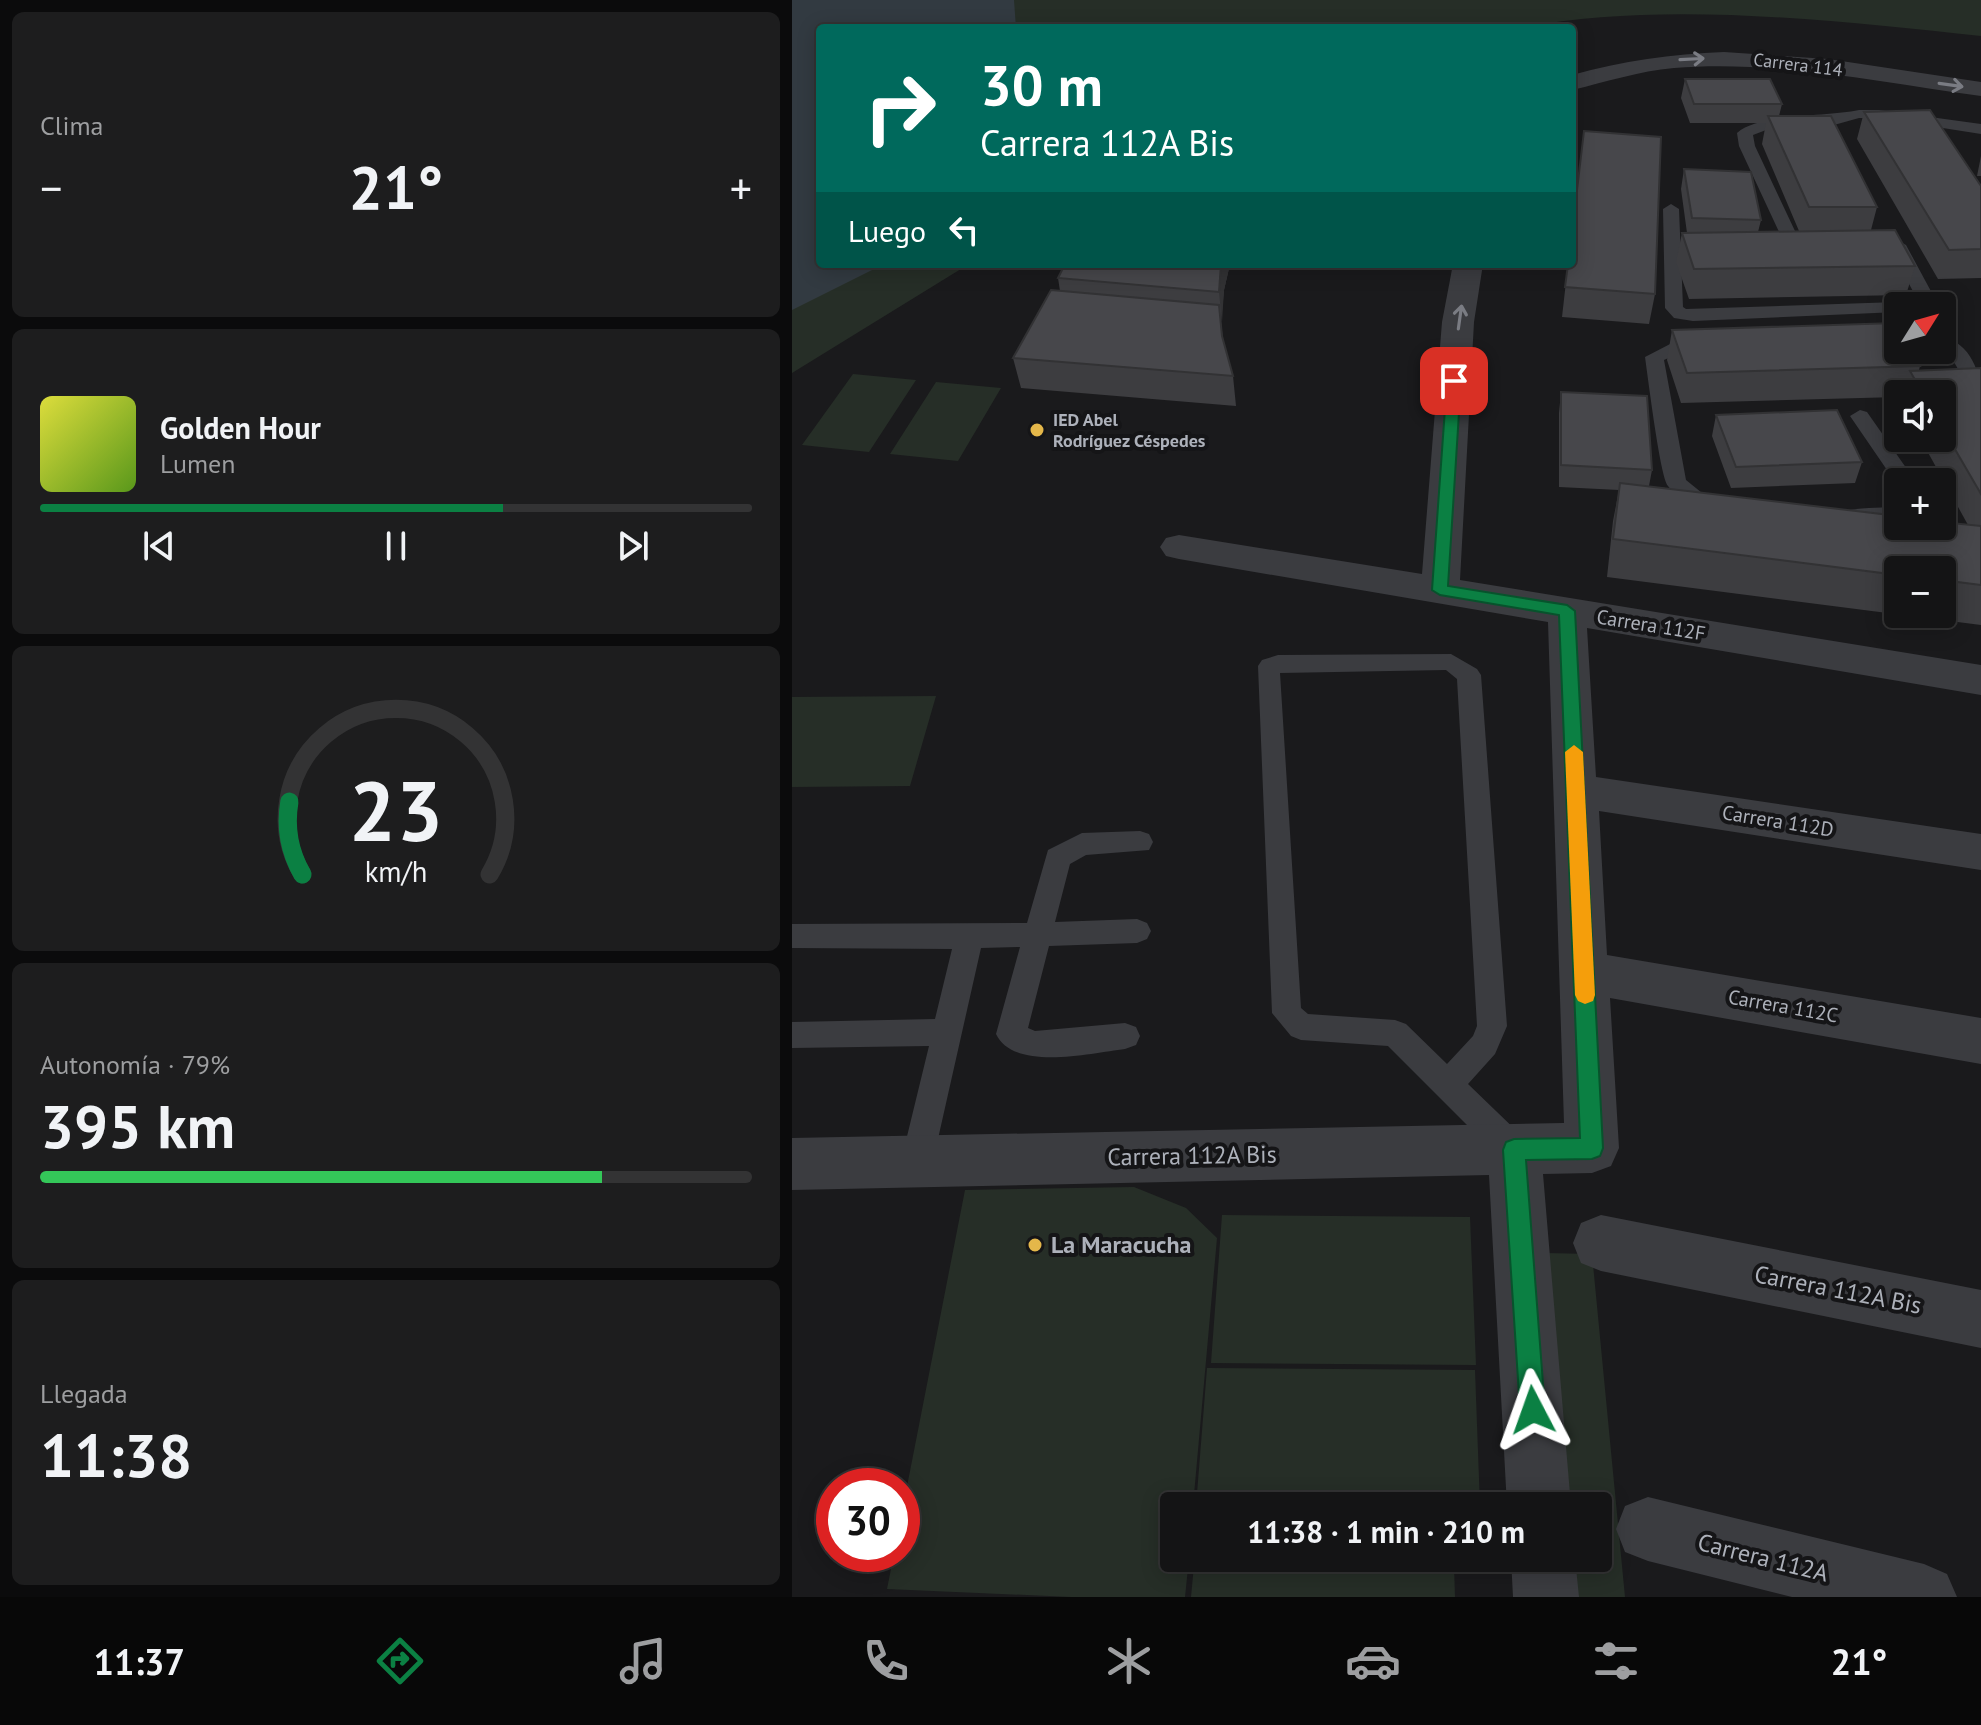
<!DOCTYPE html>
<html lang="es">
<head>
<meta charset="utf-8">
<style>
	:root { --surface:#141415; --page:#1d1d1e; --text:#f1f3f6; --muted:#9d9ea0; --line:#333334; --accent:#0b8043 }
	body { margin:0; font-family:"PT Sans",sans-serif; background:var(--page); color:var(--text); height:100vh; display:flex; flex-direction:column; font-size:30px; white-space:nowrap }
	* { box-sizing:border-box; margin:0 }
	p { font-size:26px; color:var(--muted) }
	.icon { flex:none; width:44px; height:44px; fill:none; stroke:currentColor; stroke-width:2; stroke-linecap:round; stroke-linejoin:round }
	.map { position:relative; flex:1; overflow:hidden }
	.details { display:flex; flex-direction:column; gap:12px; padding:12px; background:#0b0b0c; width:792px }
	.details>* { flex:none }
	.guide { position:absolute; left:24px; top:24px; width:760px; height:244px; border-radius:8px; box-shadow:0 4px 20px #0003,0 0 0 2px var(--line); background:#00695c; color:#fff; overflow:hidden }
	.needle { width:52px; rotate:53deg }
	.tools { position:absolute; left:1092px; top:292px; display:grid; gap:16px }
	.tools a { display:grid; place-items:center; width:72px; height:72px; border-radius:8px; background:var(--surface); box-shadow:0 4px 20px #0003,0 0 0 2px var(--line); font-size:40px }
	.speed { position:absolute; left:24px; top:1468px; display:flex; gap:16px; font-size:40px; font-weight:700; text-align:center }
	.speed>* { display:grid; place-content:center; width:104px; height:104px; border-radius:50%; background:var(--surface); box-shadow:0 4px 20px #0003,0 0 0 2px var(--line); line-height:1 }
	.speed .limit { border:12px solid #d22; background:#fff; color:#111 }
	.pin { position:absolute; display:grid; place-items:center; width:68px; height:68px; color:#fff; margin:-34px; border-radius:16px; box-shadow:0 4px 12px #0006 }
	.me { position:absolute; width:88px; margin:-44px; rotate:356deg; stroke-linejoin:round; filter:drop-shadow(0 0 6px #0008) }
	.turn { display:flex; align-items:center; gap:28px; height:168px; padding:0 32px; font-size:36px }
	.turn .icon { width:104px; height:104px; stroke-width:2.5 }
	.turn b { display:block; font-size:56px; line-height:68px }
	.then { display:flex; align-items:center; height:76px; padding:0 32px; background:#0003; gap:16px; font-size:30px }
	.big { font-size:60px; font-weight:700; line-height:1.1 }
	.details .tile { flex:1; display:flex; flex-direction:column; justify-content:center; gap:12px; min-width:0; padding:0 28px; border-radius:12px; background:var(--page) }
	.details .dial { align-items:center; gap:0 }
	.dial svg { height:208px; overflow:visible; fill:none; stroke:var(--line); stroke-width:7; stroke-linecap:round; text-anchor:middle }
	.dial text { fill:var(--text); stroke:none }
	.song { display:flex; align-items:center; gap:24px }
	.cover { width:96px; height:96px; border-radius:12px; background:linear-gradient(135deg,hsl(60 70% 55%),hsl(90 70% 35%)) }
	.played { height:8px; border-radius:4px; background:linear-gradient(90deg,var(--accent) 65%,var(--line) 65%) }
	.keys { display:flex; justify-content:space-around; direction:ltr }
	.heat { display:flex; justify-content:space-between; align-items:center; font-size:44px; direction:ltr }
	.charge { height:12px; border-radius:6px; background:linear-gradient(90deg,#34c759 79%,var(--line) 0) }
	.trip { position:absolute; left:368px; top:1492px; width:452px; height:80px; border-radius:8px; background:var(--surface); box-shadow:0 4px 20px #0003,0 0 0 2px var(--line); font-weight:700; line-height:80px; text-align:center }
	.dock { display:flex; height:128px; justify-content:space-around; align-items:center; background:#080808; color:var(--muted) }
	.dock .icon { width:56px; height:56px }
	.dock .on { color:var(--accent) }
	.dock b { font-size:36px; color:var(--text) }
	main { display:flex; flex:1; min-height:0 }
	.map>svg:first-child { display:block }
	.green { fill:#262e27 }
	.water { fill:#323a41 }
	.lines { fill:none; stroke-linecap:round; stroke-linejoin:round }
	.lane { fill:#3b3c40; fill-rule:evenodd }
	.street { fill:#3b3c40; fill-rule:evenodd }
	.wall { fill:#3d3d40; fill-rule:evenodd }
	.shaded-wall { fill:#323234 }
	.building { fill:#47474b; stroke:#323234; stroke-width:2 }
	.oneway { stroke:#7a7c83 }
	.route { fill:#0b8043; stroke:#07532c; stroke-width:2 }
	.slow { fill:#f59e0b }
	.poi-dot { fill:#e4b74a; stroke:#151517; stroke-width:3 }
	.labels { text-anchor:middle; stroke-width:8; stroke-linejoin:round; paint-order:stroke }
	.far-street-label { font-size:18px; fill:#adb1ba; stroke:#151517 }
	.far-poi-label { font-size:18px; font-weight:bold; fill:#adb1ba; stroke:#151517; text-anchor:start }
	.street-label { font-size:20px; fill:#adb1ba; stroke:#151517 }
	.near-street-label { font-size:24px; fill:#adb1ba; stroke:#151517 }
	.near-poi-label { font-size:24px; font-weight:bold; fill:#adb1ba; stroke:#151517; text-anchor:start }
</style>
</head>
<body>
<main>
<section class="details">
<div class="tile"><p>Clima</p>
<div class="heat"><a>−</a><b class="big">21°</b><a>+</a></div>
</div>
<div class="tile">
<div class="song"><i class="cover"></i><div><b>Golden Hour</b><p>Lumen</p></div></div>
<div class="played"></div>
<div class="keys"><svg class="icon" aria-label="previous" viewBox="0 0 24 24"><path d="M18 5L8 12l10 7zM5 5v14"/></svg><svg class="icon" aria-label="pause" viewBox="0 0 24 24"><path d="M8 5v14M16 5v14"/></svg><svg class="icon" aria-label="next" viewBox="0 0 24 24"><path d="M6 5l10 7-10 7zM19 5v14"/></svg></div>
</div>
<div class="tile dial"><svg viewBox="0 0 100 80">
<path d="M14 69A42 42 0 1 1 86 69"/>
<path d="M14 69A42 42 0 0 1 9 41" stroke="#0b8043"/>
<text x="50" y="56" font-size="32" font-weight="700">23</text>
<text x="50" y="72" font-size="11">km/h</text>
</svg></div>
<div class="tile"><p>Autonomía · 79%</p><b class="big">395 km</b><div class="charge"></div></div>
<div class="tile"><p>Llegada</p><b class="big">11:38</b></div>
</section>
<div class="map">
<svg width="1189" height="1597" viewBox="0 0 1189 1597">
	<rect width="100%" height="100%" fill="#1a1a1c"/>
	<path class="green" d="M0 0H1189V36C1047 21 869 0 729 28H28V264H177L0 373Z
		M61 374 124 380 77 452 10 445Z
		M144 382 209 388 166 461 98 454Z
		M144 696 118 786 0 787V697Z
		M342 1187 394 1208 425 1238 401 1506H382V1558H397L393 1597H279L95 1589 102 1554H110V1512L173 1190Z
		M430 1215 678 1217 684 1365 419 1363Z
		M752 1253 800 1254 833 1597H778L775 1558H806V1506H771Z
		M415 1368 683 1370 688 1506H404Z
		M402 1565 662 1566 663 1597H399Z"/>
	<path class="water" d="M0 0H222L224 28H28V264H92L0 310Z"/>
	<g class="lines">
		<path class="lane" d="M1067 110H1087L1189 124V134L1087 118H1067L1042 125 974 130 961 135 963 146 1003 231 1030 237 1033 241C1020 251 998 245 988 234L947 146 945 133C968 113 1035 117 1067 110Z
			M879 204 887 209 891 307 894 309 1106 302 1113 304 1123 298V295L1096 245 1105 240 1114 245 1141 295V301L1136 306H1106V312L901 321 882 318 873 308 871 209Z
			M1150 336C1179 344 1189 372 1189 399L1182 397 1158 355 1150 350Z
			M910 339 917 341 919 345 917 349 892 351 872 360 894 480 915 497 931 499 934 504 931 509C911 514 888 503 876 486 868 476 856 377 853 357L882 342Z
			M1068 410 1075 412 1124 482H1106V486L1058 416Z
			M1106 506V520C1089 523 1059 529 1047 515 1055 506 1090 509 1106 506Z
			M659 654 685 669 689 675 715 1026 703 1054 676 1084 733 1139 738 1150 733 1161 722 1165 711 1161 596 1046 509 1040 499 1036 480 1013 466 666 470 660 486 655ZM654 670 665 679 685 1026 681 1036 655 1064 614 1024 603 1020 516 1014 509 1008 488 673Z
			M348 831 357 834 361 842 357 850 294 855 278 864 263 922 345 919 355 923 359 931 355 939 345 943 257 946 236 1028 243 1031 333 1023 344 1027 348 1036 344 1045 333 1049C299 1053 222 1072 204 1034L228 947 189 948 141 1161 136 1172 125 1176 114 1172 109 1161 137 1046 0 1048V1022L143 1019 160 949 0 948V924L235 923 256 850 290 833Z"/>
		<path class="street" d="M932 52 1036 59 1189 82V96C1088 82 985 60 882 68 847 71 814 82 780 90V75C831 61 879 54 932 52Z
			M661 264H691L682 322 668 580 1189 665V695L795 628 804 777 1189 834V870L807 811 815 955 1189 1018V1064L818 998 827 1148 819 1166 800 1173 751 1174 779 1506H715L697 1175 0 1190V1138L772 1123 756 622 387 559 374 556 368 547 374 538 387 535 630 574 650 322Z
			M809 1215 1189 1290V1348L809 1271 789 1263 781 1243 789 1223Z
			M856 1497 1132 1564 1155 1574 1165 1597H1000L856 1561 833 1552 824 1529 833 1506Z
			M719 1558H783L787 1597H721Z"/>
	</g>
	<path class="wall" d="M893 79 990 104 987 116 1085 207 1079 230 1123 266 1114 295 897 299 884 262 890 233H895L889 189 892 169 969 220 966 232 1007 231 970 144 974 123H898L889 98Z
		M1072 112 1189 186V278L1146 279 1065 139Z
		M1189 156V176H1185Z
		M273 264H438L432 290 429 322 431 339 441 376 444 406 229 388 221 358 268 291 266 278Z
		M776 264 863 294 857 324 770 317Z
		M880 330 1128 366 1127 370 1189 368V625L815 577 821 521 827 490 767 487V413L769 392 860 470 857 486 1176 525 1128 438H1150V394H1106V397L889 403 875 360ZM1106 570H1150V614H1106Z
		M924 415 1070 462 1063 483 939 488 920 436Z"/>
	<path class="shaded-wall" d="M429 264H438L432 290 430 322 427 292Z"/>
	<path class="building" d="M893 79H978L990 104H902Z
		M1138 110 1189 186V249L1157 250 1072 112Z
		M976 116H1039L1085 207H1017Z
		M792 131 869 137 863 294 773 287 776 264H780V232Z
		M892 169 959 172 969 220 900 218Z
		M1103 230 1123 266 902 269 890 233Z
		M273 264H429L427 292 266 278Z
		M259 290 427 305 430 336 441 376 221 358Z
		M1104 323 1106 327V350H1119L1128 366 895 373 880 330Z
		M1189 368V494L1150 427V394H1131L1118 371Z
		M769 392 855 396 860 470 769 465Z
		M1045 410 1070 462 944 467 924 415Z
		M828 483 1106 516V526H1150V522L1189 526V585L1150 580V570H1106V575L821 539Z"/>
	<defs><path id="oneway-shaft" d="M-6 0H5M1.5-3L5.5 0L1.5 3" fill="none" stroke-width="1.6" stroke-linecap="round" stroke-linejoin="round" transform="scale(2)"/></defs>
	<g class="oneway">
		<use href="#oneway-shaft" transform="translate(900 59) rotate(-3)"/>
		<use href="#oneway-shaft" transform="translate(1159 85) rotate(8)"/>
		<use href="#oneway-shaft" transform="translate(668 317) rotate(-82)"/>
	</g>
	<path class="route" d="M662 377 669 381 656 586 775 605 783 611 811 1148 808 1156 800 1159 734 1160 753 1410 749 1419 741 1423 732 1419 728 1410 711 1150 714 1142 722 1139 788 1138 767 615 648 595 640 590 655 381Z"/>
	<path class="slow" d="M782 745 791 752 803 995 801 1001 793 1004 786 1001 783 995 773 752Z"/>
	<g class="poi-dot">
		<circle cx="245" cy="430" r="8"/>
		<circle cx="243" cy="1245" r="8"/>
	</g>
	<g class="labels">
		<g class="far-street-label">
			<text transform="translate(1006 65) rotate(7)" y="6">Carrera 114</text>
		</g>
		<g class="far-poi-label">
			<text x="261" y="426">IED Abel<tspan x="261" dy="21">Rodríguez Céspedes</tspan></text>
		</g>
		<g class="street-label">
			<text transform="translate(859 625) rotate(9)" y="7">Carrera 112F</text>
			<text transform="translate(986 821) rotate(9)" y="7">Carrera 112D</text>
			<text transform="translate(991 1006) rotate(10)" y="7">Carrera 112C</text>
		</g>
		<g class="near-street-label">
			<text transform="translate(400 1156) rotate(-1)" y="8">Carrera 112A Bis</text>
			<text transform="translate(1046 1290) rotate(11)" y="8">Carrera 112A Bis</text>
			<text transform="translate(971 1558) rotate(14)" y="8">Carrera 112A</text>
		</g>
		<g class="near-poi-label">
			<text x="259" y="1253">La Maracucha</text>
		</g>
	</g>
</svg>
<div class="tools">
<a><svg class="needle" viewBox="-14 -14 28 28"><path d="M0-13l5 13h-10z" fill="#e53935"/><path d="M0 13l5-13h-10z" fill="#9d9ea0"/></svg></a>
<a><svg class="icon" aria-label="sound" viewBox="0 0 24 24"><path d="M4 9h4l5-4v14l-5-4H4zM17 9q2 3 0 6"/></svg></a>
<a>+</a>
<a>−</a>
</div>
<div class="speed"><div class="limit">30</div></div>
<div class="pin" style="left:662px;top:381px;background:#d93025"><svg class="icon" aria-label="arrive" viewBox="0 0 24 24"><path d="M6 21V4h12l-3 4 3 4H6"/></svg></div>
<svg class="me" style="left:741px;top:1410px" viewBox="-20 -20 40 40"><path d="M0-17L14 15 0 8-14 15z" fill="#0b8043" stroke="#fff" stroke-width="4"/></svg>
<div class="trip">11:38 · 1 min · 210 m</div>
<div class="guide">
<div class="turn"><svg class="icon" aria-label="right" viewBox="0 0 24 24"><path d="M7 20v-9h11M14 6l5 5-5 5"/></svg><div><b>30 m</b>Carrera 112A Bis</div></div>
<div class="then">Luego<svg class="icon" aria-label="left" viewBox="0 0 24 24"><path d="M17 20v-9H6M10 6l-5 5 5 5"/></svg></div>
</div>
</div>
</main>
<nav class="dock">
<b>11:37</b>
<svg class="icon on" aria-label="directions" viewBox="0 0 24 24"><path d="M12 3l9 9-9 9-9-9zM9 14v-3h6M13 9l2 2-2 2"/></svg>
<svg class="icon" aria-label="music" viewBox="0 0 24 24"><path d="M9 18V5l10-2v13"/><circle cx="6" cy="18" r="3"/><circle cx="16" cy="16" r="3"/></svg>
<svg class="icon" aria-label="phone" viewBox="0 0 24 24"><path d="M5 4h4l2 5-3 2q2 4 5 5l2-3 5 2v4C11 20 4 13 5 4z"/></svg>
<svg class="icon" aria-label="climate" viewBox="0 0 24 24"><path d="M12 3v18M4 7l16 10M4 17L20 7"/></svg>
<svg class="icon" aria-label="car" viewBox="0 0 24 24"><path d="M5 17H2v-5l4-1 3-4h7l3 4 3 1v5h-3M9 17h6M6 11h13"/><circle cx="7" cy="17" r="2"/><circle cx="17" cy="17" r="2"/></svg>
<svg class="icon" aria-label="filters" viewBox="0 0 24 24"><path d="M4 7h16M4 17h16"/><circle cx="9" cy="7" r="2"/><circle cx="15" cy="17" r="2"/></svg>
<b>21°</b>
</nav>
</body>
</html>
